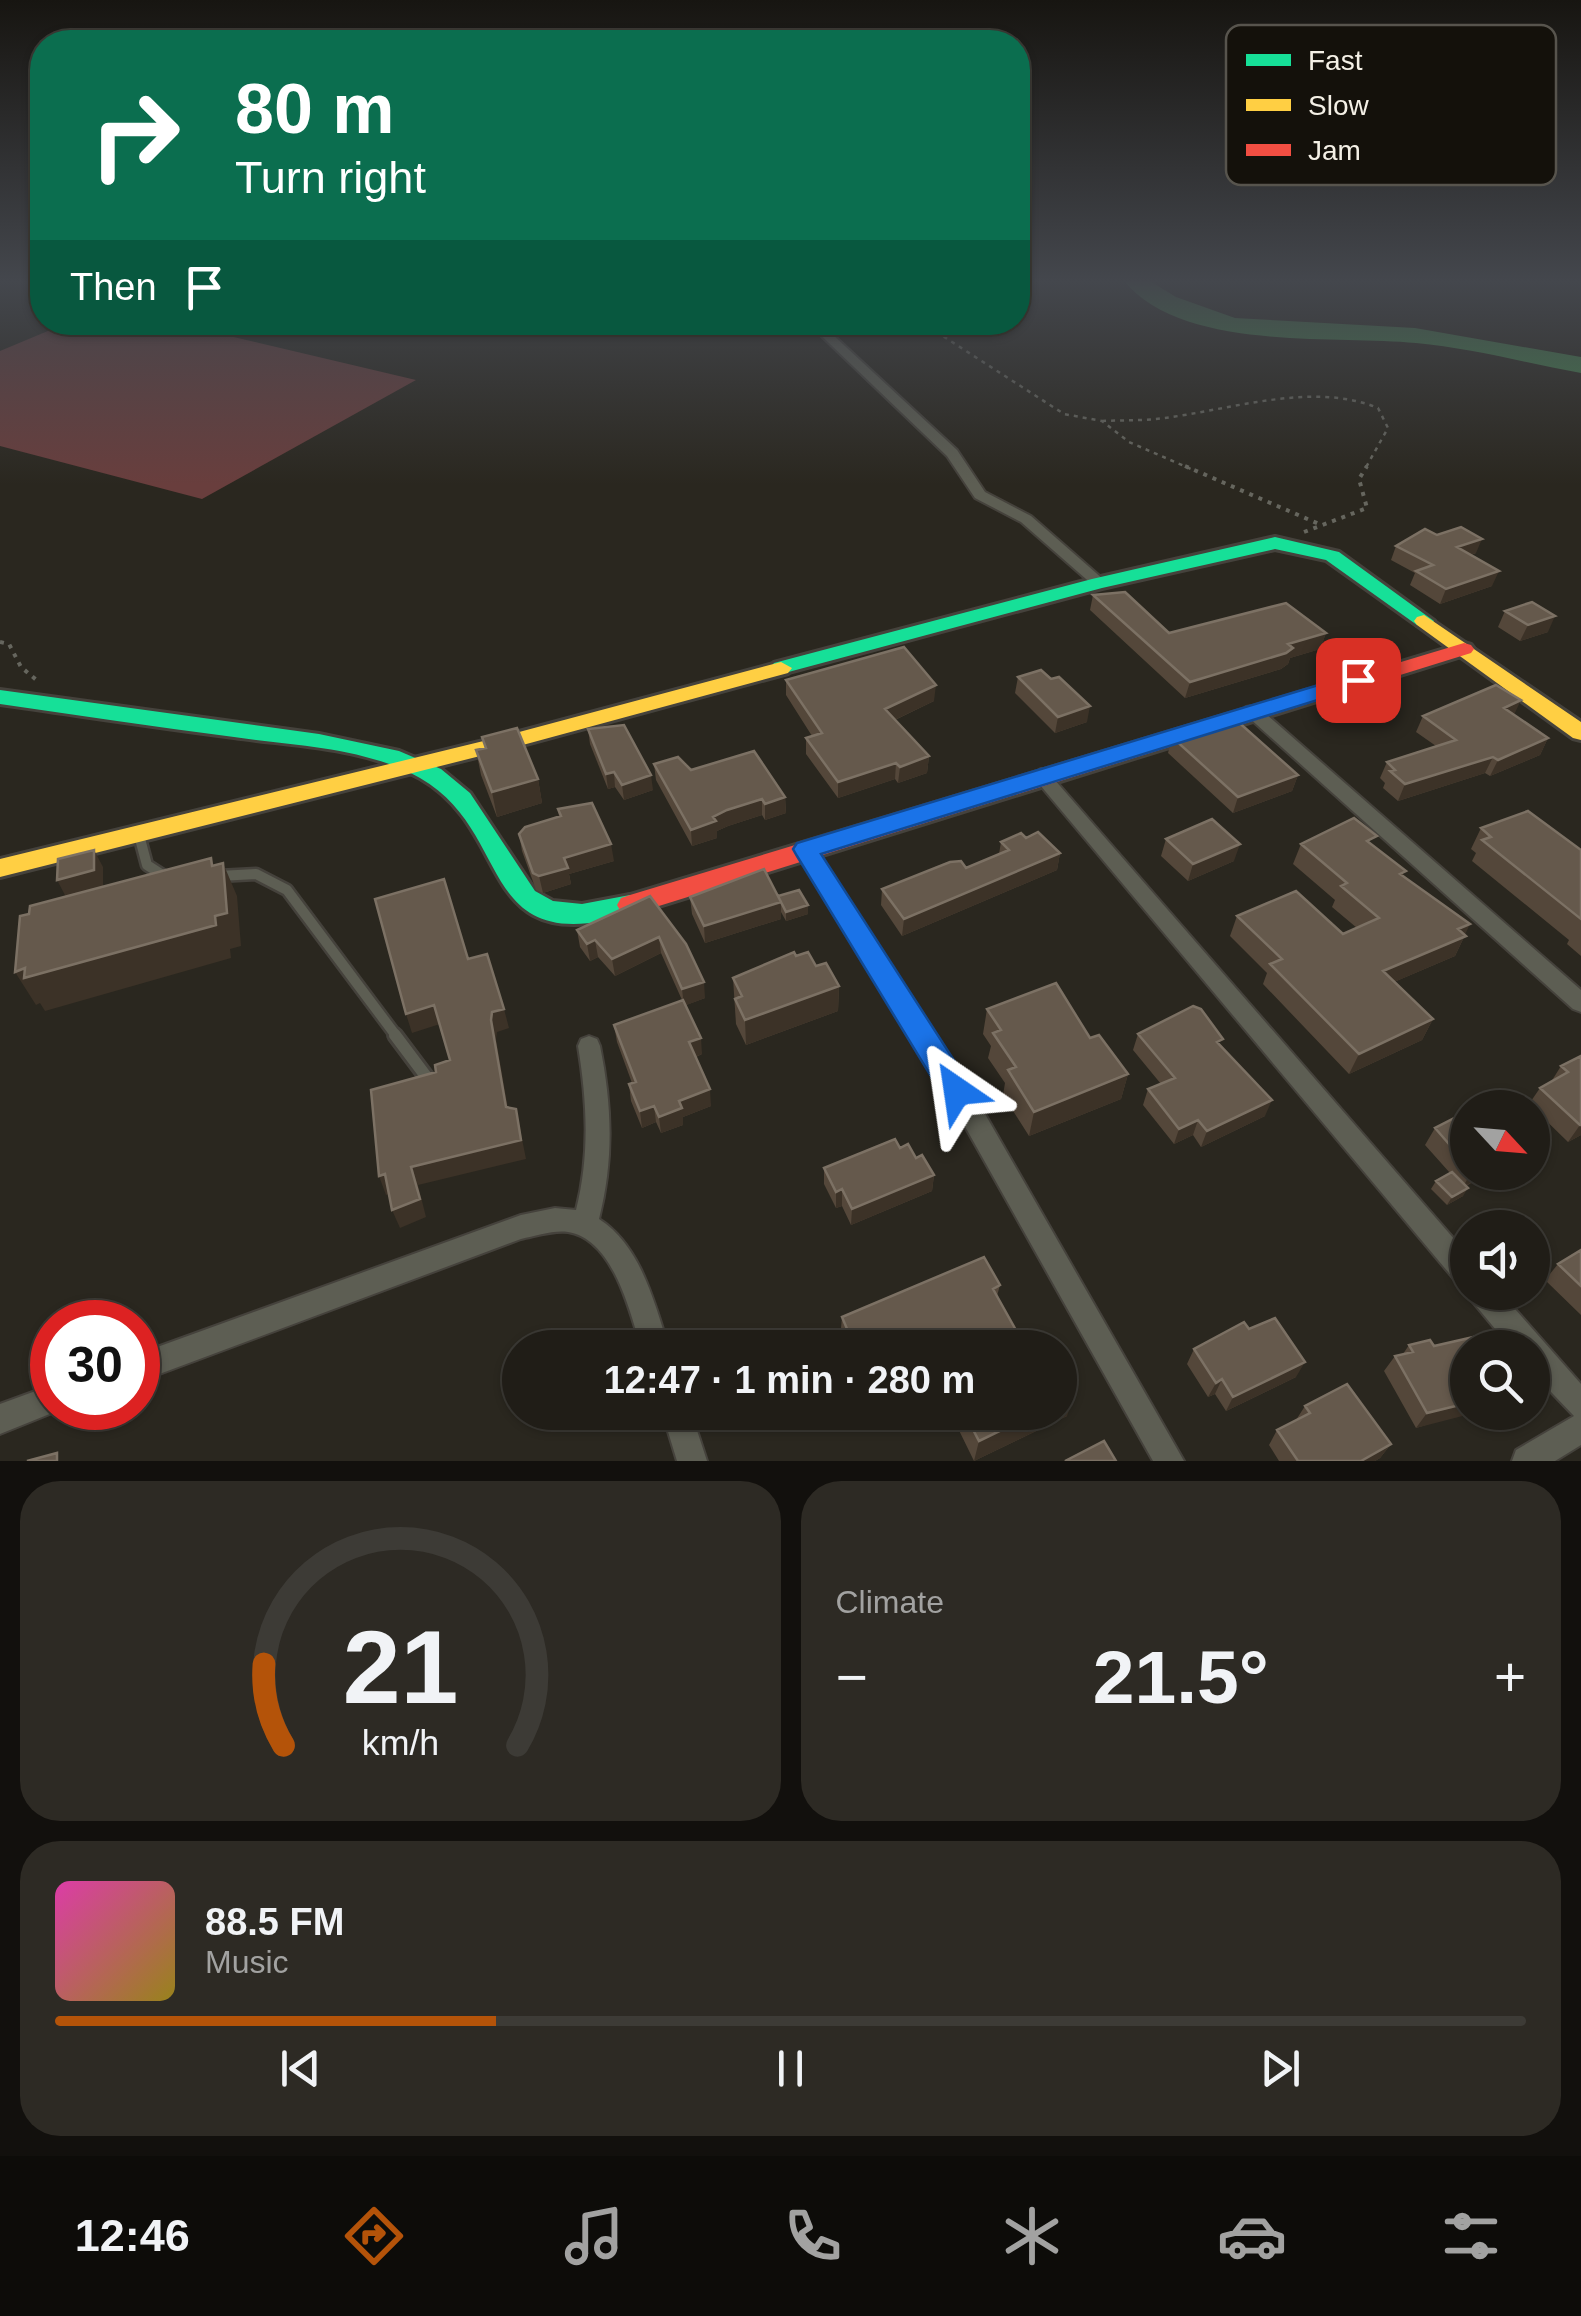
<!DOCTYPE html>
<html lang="en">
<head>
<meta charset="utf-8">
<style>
	:root { --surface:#201d17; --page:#2d2a24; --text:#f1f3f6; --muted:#a2a2a1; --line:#3d3b36; --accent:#b45309 }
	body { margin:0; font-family:Helvetica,sans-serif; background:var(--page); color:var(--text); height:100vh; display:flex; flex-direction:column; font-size:38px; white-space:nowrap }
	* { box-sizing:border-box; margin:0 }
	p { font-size:32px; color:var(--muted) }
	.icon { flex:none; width:55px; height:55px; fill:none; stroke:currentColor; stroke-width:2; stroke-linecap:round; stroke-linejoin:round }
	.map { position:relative; height:1461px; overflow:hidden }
	.side { display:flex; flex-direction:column; gap:20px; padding:20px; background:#12100d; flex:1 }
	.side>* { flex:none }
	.banner { position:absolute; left:30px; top:30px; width:1000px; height:305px; border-radius:40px; box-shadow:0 2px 8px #0004,0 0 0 2px var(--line); background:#0b6e4f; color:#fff; overflow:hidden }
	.needle { width:65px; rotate:116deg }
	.buttons { position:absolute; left:1450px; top:1090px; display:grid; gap:20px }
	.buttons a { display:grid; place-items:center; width:100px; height:100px; border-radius:50%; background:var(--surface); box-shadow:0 2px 8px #0004,0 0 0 2px var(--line); font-size:50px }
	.speed { position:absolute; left:30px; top:1300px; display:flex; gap:20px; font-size:50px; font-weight:700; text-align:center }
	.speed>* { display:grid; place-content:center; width:130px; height:130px; border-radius:50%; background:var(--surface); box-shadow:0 2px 8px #0004,0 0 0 2px var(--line); line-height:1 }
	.speed .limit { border:15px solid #d22; background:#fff; color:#111 }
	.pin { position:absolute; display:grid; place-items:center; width:85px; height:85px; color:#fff; margin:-42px; border-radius:20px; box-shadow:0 5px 15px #0006 }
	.me { position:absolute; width:110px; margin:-55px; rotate:328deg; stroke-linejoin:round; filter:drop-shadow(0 0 8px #0008) }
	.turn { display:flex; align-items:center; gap:35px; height:210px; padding:0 40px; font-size:45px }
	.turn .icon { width:130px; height:130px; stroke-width:2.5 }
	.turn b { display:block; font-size:70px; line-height:85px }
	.then { display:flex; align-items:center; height:95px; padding:0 40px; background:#0003; gap:20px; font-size:38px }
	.big { font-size:75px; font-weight:800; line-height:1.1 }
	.side .widget { flex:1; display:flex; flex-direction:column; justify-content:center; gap:15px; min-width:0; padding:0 35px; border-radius:40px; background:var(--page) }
	.side .dial { align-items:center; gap:0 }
	.dial svg { height:260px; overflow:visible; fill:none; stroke:var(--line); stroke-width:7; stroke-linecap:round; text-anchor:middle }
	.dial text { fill:var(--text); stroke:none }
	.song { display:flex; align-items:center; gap:30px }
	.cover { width:120px; height:120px; border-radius:15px; background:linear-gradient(135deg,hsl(320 70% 55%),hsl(50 70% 35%)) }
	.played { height:10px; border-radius:5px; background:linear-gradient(90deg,var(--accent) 30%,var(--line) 30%) }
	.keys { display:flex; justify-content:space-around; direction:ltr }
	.heat { display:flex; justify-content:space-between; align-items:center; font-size:55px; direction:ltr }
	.side .tiles { flex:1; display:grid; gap:20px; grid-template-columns:1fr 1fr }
	.widget:last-child { grid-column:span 2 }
	.trip { position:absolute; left:502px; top:1330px; width:575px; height:100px; border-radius:50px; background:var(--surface); box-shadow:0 2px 8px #0004,0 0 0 2px var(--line); font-weight:800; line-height:100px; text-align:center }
	.menu { display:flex; height:160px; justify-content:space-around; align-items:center; background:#0d0c09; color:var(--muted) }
	.menu .icon { width:70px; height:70px }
	.menu .on { color:var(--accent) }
	.menu b { font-size:45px; color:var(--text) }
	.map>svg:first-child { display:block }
	.green { fill:#693e3d }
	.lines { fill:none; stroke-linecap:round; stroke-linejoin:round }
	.river { fill:#45814e; fill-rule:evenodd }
	.lane-far1-casing { stroke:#45423c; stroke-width:15 }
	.lane-casing { stroke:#45423c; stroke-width:18 }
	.street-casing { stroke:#45423c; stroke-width:4 }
	.fast-casing { stroke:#45423c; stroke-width:6 }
	.slow-casing { stroke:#45423c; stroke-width:6 }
	.jam-casing { stroke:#45423c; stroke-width:6 }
	.path-far1 { stroke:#66665e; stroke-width:2.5; stroke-dasharray:4 5; stroke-linecap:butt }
	.path { stroke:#66665e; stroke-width:4; stroke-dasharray:4 6; stroke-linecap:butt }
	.lane-far1 { stroke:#5d5e53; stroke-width:10 }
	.lane { stroke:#5d5e53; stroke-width:12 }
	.street { fill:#5d5e53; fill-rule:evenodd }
	.fast { fill:#16e098; fill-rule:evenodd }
	.slow { fill:#ffcf43; fill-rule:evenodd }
	.jam { fill:#f24e42; fill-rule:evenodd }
	.wall { fill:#54473a }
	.shaded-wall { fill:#3c3227 }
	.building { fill:#65594c; stroke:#7c7164; stroke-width:2.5 }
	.route { fill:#1a73e8; stroke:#114b97; stroke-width:2.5 }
	.key { fill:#14110b; stroke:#57544d; stroke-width:2.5 }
	.key-label { font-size:28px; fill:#f4f0e6 }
</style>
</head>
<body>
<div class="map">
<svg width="1581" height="1461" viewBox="0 0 1581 1461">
	<rect width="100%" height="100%" fill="#2a271f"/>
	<path class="green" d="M67 323H174L416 380 202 499 0 446V351Z"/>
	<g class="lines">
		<path class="river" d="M1124 281H1150L1176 297 1235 318 1415 328 1581 357V373C1526 363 1471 348 1416 343 1333 335 1183 352 1124 281Z"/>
		<defs>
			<path id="lane-far1" d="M139 835 147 865 164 876
				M219 876 256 874 287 890 397 1037"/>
			<path id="lane" d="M395 1035 428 1079"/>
			<path id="street" d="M807 322H819L957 450 985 492 1031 516 1104 580 1107 583 1104 586H1094L1021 522 975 498 947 456Z
				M1252 706 1258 707 1581 990V1012L1573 1009 1246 715 1243 711 1246 707Z
				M1041 769 1047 771 1468 1255V1289L1459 1285 1035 779 1032 775Z
				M806 842 813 844 985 1114 1184 1461H1153L967 1130 796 849 799 844Z
				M589 1036 597 1039 600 1046C612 1105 614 1160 599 1219 641 1246 654 1302 669 1348H641C630 1311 613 1239 568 1232 553 1230 536 1236 521 1239L138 1382V1354L521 1215 555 1208 576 1210C590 1155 587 1101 578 1046L581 1039Z
				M1469 1292H1500L1581 1384V1445L1555 1461H1512L1516 1450 1574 1416 1532 1372V1348H1511L1472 1301Z
				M52 1385V1408L62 1409 0 1434V1404Z
				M662 1412H691L707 1461H677Z"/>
			<path id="fast" d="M1275 537 1339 552 1434 621 1431 625H1417L1326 560 1275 549 1102 588 781 674 770 668 774 663 1092 579Z
				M0 690 319 734 399 751 441 769 470 793 535 891 553 901 582 904 630 895 639 898 643 905 639 912C472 964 518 834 420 778 365 747 296 746 234 737 156 727 78 715 0 704Z"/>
			<path id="slow" d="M1424 615 1581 722V740L1573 738 1417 625 1414 621 1417 617Z
				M781 662 792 668 788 673 504 750 0 877V859L504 736Z"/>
			<path id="jam" d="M1464 643 1471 645 1474 649 1471 653 630 915 621 912 617 905 621 898 630 895Z"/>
		</defs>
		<use href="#lane-far1" class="lane-far1-casing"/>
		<use href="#lane" class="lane-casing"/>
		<use href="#street" class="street-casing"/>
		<use href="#fast" class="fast-casing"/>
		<use href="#slow" class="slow-casing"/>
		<use href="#jam" class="jam-casing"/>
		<path class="path-far1" d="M921 322 1064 414 1102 421 1129 442 1191 469
			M1102 421C1123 420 1143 421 1164 418 1230 410 1313 381 1378 408L1388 428 1365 469"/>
		<path class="path" d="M1185 466 1319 524
			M1304 532 1367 508 1359 479 1367 466
			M0 642 9 644 21 667 40 683"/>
		<use href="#lane-far1" class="lane-far1"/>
		<use href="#lane" class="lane"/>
		<use href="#street" class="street"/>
		<use href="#fast" class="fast"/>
		<use href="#slow" class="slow"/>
		<use href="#jam" class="jam"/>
	</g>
	<path class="wall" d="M1396 546 1476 553 1471 555 1492 586 1440 604 1410 585 1415 573 1391 560Z
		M1093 595 1169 633H1326L1320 649 1290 658 1288 664 1281 669 1185 698 1090 610Z
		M1505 611 1548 632 1520 641 1498 627Z
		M1018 677 1087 722 1055 733 1015 693Z
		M786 680 934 701 895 720 929 756 927 773 898 783 895 779 838 798 806 754V738L812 736 786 695Z
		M1514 715 1548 738 1540 755 1490 776 1485 773 1398 801 1383 788 1385 783 1380 778 1387 762 1436 746 1416 732 1423 716Z
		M588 729 653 790 624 800 615 787 608 789 590 744Z
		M482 737 538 779 542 803 497 817 481 775 476 750 485 748Z
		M1172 737 1298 775 1292 791 1233 813 1168 753Z
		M654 764 691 770 785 797 786 813 765 820 762 815 728 826 717 831V838L692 846 656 780Z
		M558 809 614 861 569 874 571 884 543 893 536 890 522 851 519 834 559 817Z
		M1481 828 1581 850V956L1567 944 1569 940 1472 861 1476 853 1471 849Z
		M1026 838 1060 853 1057 870 902 936 881 905 882 889 966 868 999 854 1001 842Z
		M1166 839 1234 861 1188 881 1161 856Z
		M1301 844 1373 845 1465 935 1455 956 1394 982 1433 1019 1422 1040 1349 1074 1263 984 1267 973 1230 936 1237 916 1343 934 1357 928 1332 907 1335 900 1293 864Z
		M650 896 705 998 686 1005 702 1054 696 1057 711 1106 683 1117V1125L661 1133 656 1122 642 1128 631 1101 629 1084 632 1083 617 1042 614 1025 682 1000 661 953 615 976 598 957 590 961 580 947 577 930Z
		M778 896 808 914 786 921 781 912V919L705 943 692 914 690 897Z
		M796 956 816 966 839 986 838 1011 746 1045 736 1024 733 978Z
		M987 1009 1090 1038 1128 1074 1121 1099 1029 1136 1003 1095 1005 1083 988 1058 991 1046 983 1034Z
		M1138 1034 1221 1045 1265 1116 1201 1147 1193 1135 1174 1144 1143 1105 1148 1089 1161 1084 1133 1050Z
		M1581 1056V1135L1568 1142 1529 1104 1540 1088 1551 1082 1561 1066Z
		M1468 1111V1172H1500L1490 1178 1487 1174 1466 1186 1463 1196 1447 1205 1431 1189 1436 1181 1450 1173 1425 1145 1435 1128Z
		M900 1148 916 1158 934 1175 932 1191 851 1225 842 1206 836 1208 824 1184V1168Z
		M1581 1250V1315L1545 1280 1558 1264Z
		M1000 1285 997 1296 1026 1348H844L840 1339 842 1317Z
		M1249 1329 1296 1377 1226 1411 1215 1394 1208 1397 1187 1364 1194 1349Z
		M1409 1345 1468 1412 1416 1428 1384 1371 1395 1356 1403 1354Z
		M1305 1406 1391 1444 1380 1458 1375 1461H1279L1269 1445 1277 1430 1296 1420Z
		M950 1412H1060L1067 1416 974 1461Z"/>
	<path class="shaded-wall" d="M1482 539 1476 553 1451 561 1457 547Z
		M1499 571 1492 586 1440 604 1446 589Z
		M1555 616 1548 632 1520 641 1528 625Z
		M1326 633 1320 649 1290 658 1288 664 1281 669 1185 698 1190 682 1288 644Z
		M936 685 934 701 884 725 885 709Z
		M1521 700 1513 717 1504 708Z
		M1090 706 1087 722 1055 733 1058 717Z
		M1548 738 1540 755 1490 776 1498 760Z
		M929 756 927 773 898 783 900 767Z
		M1493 757 1485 773 1398 801 1405 784Z
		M896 763 895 779 838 798V782Z
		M614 772 615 787 608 789 606 774Z
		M651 775 653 790 624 800 622 785Z
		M1298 775 1292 791 1233 813 1238 797Z
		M538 779 542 803 497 817 492 792Z
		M785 797 786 813 765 820V804Z
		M762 799V815L728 826 717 831V838L692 846 691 830 727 810Z
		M611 844 614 861 569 874 571 884 543 893 539 876 564 858Z
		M1240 844 1234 861 1188 881 1193 864Z
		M94 850 103 867V887L66 897 57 880Z
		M1060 853 1057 870 902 936 904 919Z
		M211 858 225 891 223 863 237 896 241 946 230 949 231 958 45 1011 40 1003 36 1005 15 972 215 916Z
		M781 902V919L705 943 704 926Z
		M808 905V914L786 921V912Z
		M1470 924 1455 956 1373 991 1383 971Z
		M659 937 661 953 615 976 612 959Z
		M595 940 598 957 590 961 587 944Z
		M704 982 705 998 684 1006 682 989Z
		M839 986 838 1011 746 1045 745 1020Z
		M434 1005 440 1024 412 1033 406 1014Z
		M504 1009 509 1028 497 1032 496 1039 511 1126 506 1107 491 1020 492 1012Z
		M1433 1019 1422 1040 1349 1074 1359 1054Z
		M701 1038 702 1054 690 1059 689 1042Z
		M1128 1074 1121 1099 1029 1136 1034 1112Z
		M710 1089 711 1106 683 1117V1125L661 1133 659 1117 679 1101Z
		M1272 1100 1265 1116 1201 1147 1207 1131Z
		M654 1106 656 1122 642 1128 640 1111Z
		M516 1109 526 1159 418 1185 426 1217 400 1228 392 1210 411 1167Z
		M1198 1120 1193 1135 1174 1144 1179 1129Z
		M1580 1125H1581V1135L1568 1142Z
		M1472 1172H1488L1462 1188Z
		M385 1174 392 1193 386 1195 379 1176Z
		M934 1175 932 1191 851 1225 852 1209Z
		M1468 1188 1463 1196 1447 1205 1452 1197Z
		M842 1189V1206L836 1208V1192Z
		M877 1341 876 1348H862Z
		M1305 1362 1296 1377 1226 1411 1233 1397Z
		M1222 1379 1215 1394 1208 1397 1216 1383Z
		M1074 1396 1067 1416 974 1461 979 1441 1039 1412H1060V1402Z
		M1468 1403V1412H1478L1416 1428 1427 1413Z
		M1391 1444 1380 1458 1375 1461H1361Z"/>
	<path class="building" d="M1461 527 1482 539 1457 547 1499 571 1446 589 1416 571 1433 565 1396 546 1425 529 1437 535Z
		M1125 592 1169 633 1286 603 1326 633 1288 644 1293 648 1286 653 1190 682 1093 595Z
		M1532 602 1555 616 1528 625 1505 611Z
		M904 647 936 685 885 709 929 756 900 767 896 763 838 782 806 738 822 733 786 680Z
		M1041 670 1051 679 1059 677 1090 706 1058 717 1018 677Z
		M1496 685 1521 700 1504 708 1548 738 1498 760 1493 757 1405 784 1390 771 1395 770 1387 762 1456 740 1423 716Z
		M1235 719 1298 775 1238 797 1172 737Z
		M624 725 651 775 622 785 614 772 606 774 588 729Z
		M517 728 538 779 492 792 476 750 486 748 482 737Z
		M754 751 785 797 765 804 762 799 727 810 713 817 716 821 691 830 654 764 678 757 691 770Z
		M592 803 611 844 564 858 568 868 539 876 533 873 519 834 525 827 561 816 558 809Z
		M1528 811 1581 850V919L1482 840 1491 837 1481 828Z
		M1354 818 1377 836 1367 841 1406 871 1400 874 1470 924 1458 929 1466 936 1383 971 1433 1019 1359 1054 1270 964 1282 959 1237 916 1296 891 1343 934 1379 918 1341 886 1347 883 1301 844Z
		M1212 819 1240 844 1193 864 1166 839Z
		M1038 832 1060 853 904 919 882 889 950 862 961 861 966 868 1009 850 1001 842 1021 833 1026 838Z
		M94 850V870L57 880 58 859Z
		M211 858 212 866 223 863 227 913 215 916 216 925 24 978 25 968 15 972 20 916 29 914 30 906Z
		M764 869 781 902 704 926 690 897Z
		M444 879 468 959 487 954 504 1009 492 1012 491 1020 506 1107 516 1109 521 1140 411 1167 420 1199 392 1210 385 1174 379 1176 371 1090 436 1072 435 1065 450 1060 434 1005 406 1014 375 899Z
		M799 890 808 905 786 912 778 896Z
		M650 896 686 944 704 982 682 989 659 937 612 959 595 940 587 944 577 930Z
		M794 952 796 956 808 952 816 966 826 963 839 986 745 1020 735 999 742 996 733 978Z
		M1056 983 1090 1038 1099 1035 1128 1074 1034 1112 1008 1070 1016 1067 993 1033 1001 1030 987 1009Z
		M683 1000 701 1038 689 1042 710 1089 679 1101 682 1108 659 1117 654 1106 640 1111 629 1084 636 1082 614 1025Z
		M1193 1006 1201 1009 1223 1039 1217 1042 1272 1100 1207 1131 1198 1120 1179 1129 1148 1089 1175 1078 1138 1034Z
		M1581 1056V1125H1580L1540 1088 1568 1072 1561 1066Z
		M1485 1103 1490 1108H1475Z
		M1468 1111V1166L1435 1128Z
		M895 1139 900 1148 908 1144 916 1158 922 1155 934 1175 852 1209 842 1189 836 1192 824 1168Z
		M1452 1172 1468 1188 1452 1197 1436 1181Z
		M1581 1250V1286L1558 1264Z
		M984 1257 1000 1285 993 1289 1026 1348H880L877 1341 862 1348H855L842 1317Z
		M1275 1318 1305 1362 1233 1397 1222 1379 1216 1383 1194 1349 1244 1322 1249 1329Z
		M1478 1336 1485 1348H1468V1403L1427 1413 1395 1356 1413 1352 1409 1345 1430 1340 1434 1346Z
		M1044 1342 1047 1348H1032Z
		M1060 1371 1074 1396 1060 1402Z
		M1347 1384 1391 1444 1361 1461H1298L1277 1430 1310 1413 1305 1406Z
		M964 1412H1039L979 1441Z
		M1104 1441 1116 1461H1065Z
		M57 1453V1461H27Z"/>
	<linearGradient id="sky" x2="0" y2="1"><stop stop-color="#171511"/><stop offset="0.58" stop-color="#44474d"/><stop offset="1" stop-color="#44474d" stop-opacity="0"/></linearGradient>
	<rect width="1581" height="485" fill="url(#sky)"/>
	<path class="route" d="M1358 673 1369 680 1366 685 821 854 968 1082 972 1091 968 1101 957 1104 946 1101 797 856 793 849 797 843Z"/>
	<rect x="1226" y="25" width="330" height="160" rx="15" class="key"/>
	<rect x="1246" y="54" width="45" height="12" fill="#16e098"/>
	<rect x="1246" y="99" width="45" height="12" fill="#ffcf43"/>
	<rect x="1246" y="144" width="45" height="12" fill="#f24e42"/>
	<g class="key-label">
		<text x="1308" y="70">Fast</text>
		<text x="1308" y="115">Slow</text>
		<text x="1308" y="160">Jam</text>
	</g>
</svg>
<div class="buttons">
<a><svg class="needle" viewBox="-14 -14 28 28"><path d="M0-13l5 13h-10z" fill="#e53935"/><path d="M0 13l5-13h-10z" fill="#a2a2a1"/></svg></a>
<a><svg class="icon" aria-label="sound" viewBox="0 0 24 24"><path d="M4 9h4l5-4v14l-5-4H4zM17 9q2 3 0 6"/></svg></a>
<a><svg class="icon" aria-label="search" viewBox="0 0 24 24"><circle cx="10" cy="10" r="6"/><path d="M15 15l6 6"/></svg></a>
</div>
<div class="speed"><div class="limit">30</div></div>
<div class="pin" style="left:1358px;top:680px;background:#d93025"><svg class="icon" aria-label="arrive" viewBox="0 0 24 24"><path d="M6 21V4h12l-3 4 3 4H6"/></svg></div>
<svg class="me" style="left:957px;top:1091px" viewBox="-20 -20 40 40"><path d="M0-17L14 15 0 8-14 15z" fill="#1a73e8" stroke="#fff" stroke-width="4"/></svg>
<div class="trip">12:47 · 1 min · 280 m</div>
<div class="banner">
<div class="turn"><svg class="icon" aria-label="right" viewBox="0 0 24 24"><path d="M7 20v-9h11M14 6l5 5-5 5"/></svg><div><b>80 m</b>Turn right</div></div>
<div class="then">Then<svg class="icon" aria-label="arrive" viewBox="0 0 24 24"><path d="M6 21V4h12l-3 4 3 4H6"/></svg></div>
</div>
</div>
<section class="side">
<div class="tiles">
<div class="widget dial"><svg viewBox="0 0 100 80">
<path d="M14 69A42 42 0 1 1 86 69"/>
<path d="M14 69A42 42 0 0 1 8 44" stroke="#b45309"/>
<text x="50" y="56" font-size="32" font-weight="700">21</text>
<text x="50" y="72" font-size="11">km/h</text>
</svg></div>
<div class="widget"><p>Climate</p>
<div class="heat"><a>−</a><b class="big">21.5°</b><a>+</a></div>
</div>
<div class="widget">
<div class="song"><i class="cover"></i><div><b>88.5 FM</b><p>Music</p></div></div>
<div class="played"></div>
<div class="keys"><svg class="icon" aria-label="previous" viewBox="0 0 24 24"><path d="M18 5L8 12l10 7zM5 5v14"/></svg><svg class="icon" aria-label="pause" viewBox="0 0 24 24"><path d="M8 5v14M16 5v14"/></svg><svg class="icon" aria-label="next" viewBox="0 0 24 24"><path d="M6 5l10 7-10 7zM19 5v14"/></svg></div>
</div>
</div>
</section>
<nav class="menu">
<b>12:46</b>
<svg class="icon on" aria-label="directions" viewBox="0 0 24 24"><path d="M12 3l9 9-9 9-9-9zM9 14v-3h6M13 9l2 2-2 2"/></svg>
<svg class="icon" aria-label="music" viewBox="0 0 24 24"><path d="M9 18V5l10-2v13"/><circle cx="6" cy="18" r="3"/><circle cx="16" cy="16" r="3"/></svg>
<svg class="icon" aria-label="phone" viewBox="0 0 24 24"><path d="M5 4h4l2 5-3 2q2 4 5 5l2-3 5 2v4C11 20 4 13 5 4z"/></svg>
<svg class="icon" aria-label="climate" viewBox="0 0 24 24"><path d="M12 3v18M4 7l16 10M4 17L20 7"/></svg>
<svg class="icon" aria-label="car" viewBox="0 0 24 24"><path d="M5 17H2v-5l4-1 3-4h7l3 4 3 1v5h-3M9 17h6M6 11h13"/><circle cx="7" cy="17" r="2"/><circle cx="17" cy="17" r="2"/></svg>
<svg class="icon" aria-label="filters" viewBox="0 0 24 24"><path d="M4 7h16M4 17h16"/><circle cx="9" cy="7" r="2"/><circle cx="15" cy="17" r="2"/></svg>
</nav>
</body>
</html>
